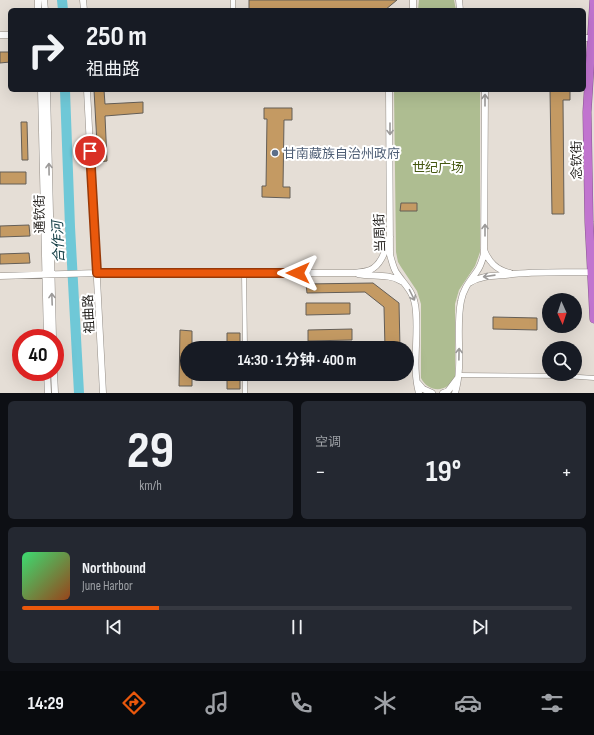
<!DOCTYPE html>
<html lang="zh">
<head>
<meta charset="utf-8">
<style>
	:root { --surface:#171b24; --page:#242831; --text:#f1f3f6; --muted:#9ea1a6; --line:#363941; --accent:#ea580c }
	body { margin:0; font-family:"Sofia Sans Condensed","Noto Sans SC",sans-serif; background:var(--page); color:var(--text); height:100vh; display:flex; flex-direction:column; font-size:15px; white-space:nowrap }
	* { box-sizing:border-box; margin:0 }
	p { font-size:13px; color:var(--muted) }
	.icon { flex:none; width:22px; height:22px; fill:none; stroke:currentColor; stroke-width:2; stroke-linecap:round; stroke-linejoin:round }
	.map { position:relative; height:393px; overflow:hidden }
	.panel { display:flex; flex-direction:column; gap:8px; padding:8px; background:#0d0f14; flex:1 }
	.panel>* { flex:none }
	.top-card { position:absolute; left:8px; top:8px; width:578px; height:84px; border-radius:6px; box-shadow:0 4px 16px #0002; background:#171b24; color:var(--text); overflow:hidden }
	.needle { width:26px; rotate:177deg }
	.buttons { position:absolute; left:542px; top:293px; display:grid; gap:8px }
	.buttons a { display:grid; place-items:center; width:40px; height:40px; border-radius:50%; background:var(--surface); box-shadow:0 4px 16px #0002; font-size:20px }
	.speed { position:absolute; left:12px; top:329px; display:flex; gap:8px; font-size:20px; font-weight:700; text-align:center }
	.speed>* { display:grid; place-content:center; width:52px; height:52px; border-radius:50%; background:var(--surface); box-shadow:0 4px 16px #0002; line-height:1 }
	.speed .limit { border:6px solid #d22; background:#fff; color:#111 }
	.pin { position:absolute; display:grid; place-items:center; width:34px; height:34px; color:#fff; margin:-17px; border:2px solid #fff; border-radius:50%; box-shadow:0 1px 4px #0007 }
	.me { position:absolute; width:44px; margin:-22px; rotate:270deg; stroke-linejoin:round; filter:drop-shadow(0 0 3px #0008) }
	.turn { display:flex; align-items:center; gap:14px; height:84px; padding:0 12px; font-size:18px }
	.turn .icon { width:52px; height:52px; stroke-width:2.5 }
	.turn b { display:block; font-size:28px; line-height:34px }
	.big { font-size:30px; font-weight:700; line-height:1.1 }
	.panel .widget { flex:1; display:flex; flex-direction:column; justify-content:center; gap:6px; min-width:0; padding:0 14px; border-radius:6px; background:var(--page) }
	.panel .dial { align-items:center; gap:0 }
	.dial b { font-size:52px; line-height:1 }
	.song { display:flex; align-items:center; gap:12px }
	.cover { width:48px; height:48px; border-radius:6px; background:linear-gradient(135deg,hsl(140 70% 55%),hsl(20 70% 35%)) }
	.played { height:4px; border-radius:2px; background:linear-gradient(90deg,var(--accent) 25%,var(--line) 25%) }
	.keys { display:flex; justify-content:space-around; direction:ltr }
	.heat { display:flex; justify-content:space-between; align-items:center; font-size:22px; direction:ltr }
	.panel .tiles { flex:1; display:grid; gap:8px; grid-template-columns:1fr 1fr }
	.widget:last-child { grid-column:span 2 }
	.trip { position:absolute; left:180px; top:341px; width:234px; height:40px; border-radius:20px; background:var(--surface); box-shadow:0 4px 16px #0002; font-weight:700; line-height:40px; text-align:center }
	.dock { display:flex; height:64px; justify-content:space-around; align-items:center; background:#090b0e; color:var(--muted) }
	.dock .icon { width:28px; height:28px }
	.dock .active { color:var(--accent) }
	.dock b { font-size:18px; color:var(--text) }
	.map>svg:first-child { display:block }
	.green { fill:#aebd91 }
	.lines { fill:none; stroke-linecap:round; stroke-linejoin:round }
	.river { stroke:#6fc8d7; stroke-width:10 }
	.building { fill:#c49a63; stroke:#645e57 }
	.street-casing { stroke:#938d86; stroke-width:5 }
	.secondary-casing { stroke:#938d86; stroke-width:7 }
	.highway-casing { stroke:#895690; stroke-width:9 }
	.street { stroke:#fff; stroke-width:4 }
	.secondary { stroke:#fff; stroke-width:6 }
	.highway { stroke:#c174cf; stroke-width:8 }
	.oneway { stroke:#9c9a99 }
	.route-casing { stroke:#983908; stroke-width:10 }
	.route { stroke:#ea580c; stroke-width:7 }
	.service-dot { fill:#5c6f8a; stroke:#fff; stroke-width:1.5 }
	.labels { text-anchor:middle; stroke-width:4; stroke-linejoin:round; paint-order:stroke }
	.service-label { font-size:13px; fill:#4e5e75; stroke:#fff; text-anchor:start }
	.street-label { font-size:13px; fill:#221f1c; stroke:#fff }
	.park-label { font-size:13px; fill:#455711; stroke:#fff }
	.water-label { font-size:14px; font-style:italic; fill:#164047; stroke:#fff }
</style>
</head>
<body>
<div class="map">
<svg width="594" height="393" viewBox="0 0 594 393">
	<rect width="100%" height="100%" fill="#e5ded6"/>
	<path class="green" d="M419 0H454L456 10H418Z
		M394 90H480V252L475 266 459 290 455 304V377C448 393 428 393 421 378V304L417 291 401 267 398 262 396 252Z"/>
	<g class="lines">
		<path class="river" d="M62 0 63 10
			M65 90 70 227 79 393"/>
	</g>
	<path class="building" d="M249 0H397L385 10H249Z
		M0 52H10V62L0 63Z
		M94 90H104L105 104 143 102V113L105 116 107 161 98 162Z
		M550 90H570V100H563L564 214H552Z
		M264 108H292V120H284L283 187H290V198L262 197V186H266L267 119H264Z
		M21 122H27L28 160H22Z
		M0 172H26V184H0Z
		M401 203H417V211H400Z
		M29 225 30 236 0 237V226Z
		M29 253 30 263 0 264V254Z
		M373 283 399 303 400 348H385L384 307 365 292 307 293 306 284Z
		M306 303H350V314L306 315Z
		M493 317 537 318V330L493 329Z
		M352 329V340L308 341V330Z
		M180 330 192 331V348H187V374H192V386H179Z
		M227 333H240V348H227Z
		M227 374H240V389H227Z"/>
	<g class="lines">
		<defs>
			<path id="street" d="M233 0V10
				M244 273 245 348
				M245 374V393
				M459 375 565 376 594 378"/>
			<path id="secondary" d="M38 0V10
				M44 0 45 10
				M83 0 84 10
				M459 0 460 10
				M413 10V0
				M0 35H10
				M584 38H594
				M41 90 47 338
				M47 90 53 338
				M87 90 103 393
				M389 90 390 255C392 261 393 267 396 272 403 283 413 291 415 304 420 332 411 365 419 393
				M484 250C489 262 496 270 510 273
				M358 274C372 277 388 273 401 281
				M0 276 97 273H354C360 272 365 272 370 270 382 265 386 248 390 237
				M469 283C480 276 492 276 505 275 534 271 564 273 594 272
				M47 372 48 393
				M54 372 55 393
				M417 382 423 389 432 393
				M443 393 448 391 457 379
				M455 393C464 363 455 331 461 301 463 289 470 281 477 271 481 266 482 260 484 254L485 90"/>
			<path id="highway" d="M594 0 587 112 589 222 594 319"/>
		</defs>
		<use href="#street" class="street-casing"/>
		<use href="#secondary" class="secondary-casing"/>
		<use href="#highway" class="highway-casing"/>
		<use href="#street" class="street"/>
		<use href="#secondary" class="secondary"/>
		<use href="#highway" class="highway"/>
	</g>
	<defs><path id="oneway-shaft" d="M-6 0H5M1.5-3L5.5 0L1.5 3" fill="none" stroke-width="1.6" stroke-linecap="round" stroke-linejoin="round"/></defs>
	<g class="oneway">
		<use href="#oneway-shaft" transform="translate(485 100) rotate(-90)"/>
		<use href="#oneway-shaft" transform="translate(390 129) rotate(90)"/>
		<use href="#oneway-shaft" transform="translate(49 169) rotate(-91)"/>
		<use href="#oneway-shaft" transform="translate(485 230) rotate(-90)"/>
		<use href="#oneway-shaft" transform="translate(489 276) rotate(172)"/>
		<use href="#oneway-shaft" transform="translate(412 295) rotate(64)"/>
		<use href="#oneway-shaft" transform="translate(52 299) rotate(-92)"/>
		<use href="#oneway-shaft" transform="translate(459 354) rotate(-89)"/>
	</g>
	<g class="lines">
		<defs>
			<path id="route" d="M90 151 97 273H298"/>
		</defs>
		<use href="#route" class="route-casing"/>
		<use href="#route" class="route"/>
	</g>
	<circle class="service-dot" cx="275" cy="153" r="4"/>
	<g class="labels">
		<g class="service-label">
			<text x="283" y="158">甘南藏族自治州政府</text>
		</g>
		<g class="street-label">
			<text transform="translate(576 160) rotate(-91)" y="5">念钦街</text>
			<text transform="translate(39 214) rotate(-91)" y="5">通钦街</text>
			<text transform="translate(379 233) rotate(-92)" y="5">当周街</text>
			<text transform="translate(88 314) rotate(-93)" y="5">祖曲路</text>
		</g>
		<g class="park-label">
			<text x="438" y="172">世纪广场</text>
		</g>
		<g class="water-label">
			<text transform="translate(58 242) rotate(-93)" y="5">合作河</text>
		</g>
	</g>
</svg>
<div class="buttons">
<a><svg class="needle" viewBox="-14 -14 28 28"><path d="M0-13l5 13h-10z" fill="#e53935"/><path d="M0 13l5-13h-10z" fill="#9ea1a6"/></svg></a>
<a><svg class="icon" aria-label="search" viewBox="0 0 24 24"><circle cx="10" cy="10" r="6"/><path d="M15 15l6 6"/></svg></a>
</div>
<div class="speed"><div class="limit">40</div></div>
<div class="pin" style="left:90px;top:151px;background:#d93025"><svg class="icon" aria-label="arrive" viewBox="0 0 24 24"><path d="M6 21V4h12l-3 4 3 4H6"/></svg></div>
<svg class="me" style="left:298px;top:273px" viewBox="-20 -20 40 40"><path d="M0-17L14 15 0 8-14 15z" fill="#ea580c" stroke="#fff" stroke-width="4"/></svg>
<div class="trip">14:30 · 1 分钟 · 400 m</div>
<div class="top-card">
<div class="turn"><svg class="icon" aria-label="right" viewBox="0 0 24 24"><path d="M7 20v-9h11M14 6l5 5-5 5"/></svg><div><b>250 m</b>祖曲路</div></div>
</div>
</div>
<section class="panel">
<div class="tiles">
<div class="widget dial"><b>29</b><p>km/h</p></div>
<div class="widget"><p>空调</p>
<div class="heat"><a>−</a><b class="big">19°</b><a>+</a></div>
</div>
<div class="widget">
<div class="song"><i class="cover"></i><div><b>Northbound</b><p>June Harbor</p></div></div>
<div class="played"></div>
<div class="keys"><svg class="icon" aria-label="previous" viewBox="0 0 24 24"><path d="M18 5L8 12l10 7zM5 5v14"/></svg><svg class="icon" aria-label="pause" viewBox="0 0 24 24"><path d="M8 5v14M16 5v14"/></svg><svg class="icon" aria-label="next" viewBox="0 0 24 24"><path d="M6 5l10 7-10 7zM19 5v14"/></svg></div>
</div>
</div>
</section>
<nav class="dock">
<b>14:29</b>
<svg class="icon active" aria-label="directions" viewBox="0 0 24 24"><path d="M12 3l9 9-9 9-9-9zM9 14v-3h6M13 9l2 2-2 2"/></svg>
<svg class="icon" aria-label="music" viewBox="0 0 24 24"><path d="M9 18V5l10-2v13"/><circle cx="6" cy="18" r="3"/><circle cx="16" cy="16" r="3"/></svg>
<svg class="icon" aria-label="phone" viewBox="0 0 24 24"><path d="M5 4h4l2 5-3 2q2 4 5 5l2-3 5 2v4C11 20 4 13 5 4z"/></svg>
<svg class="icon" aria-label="climate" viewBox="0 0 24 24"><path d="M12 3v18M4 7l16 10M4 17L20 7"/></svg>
<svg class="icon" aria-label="car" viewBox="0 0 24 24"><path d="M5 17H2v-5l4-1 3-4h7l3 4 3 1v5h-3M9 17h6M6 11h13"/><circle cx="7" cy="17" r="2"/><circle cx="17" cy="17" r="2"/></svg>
<svg class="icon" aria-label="filters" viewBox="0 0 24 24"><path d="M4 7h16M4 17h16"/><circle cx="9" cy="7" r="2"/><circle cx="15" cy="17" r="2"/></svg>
</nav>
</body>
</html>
